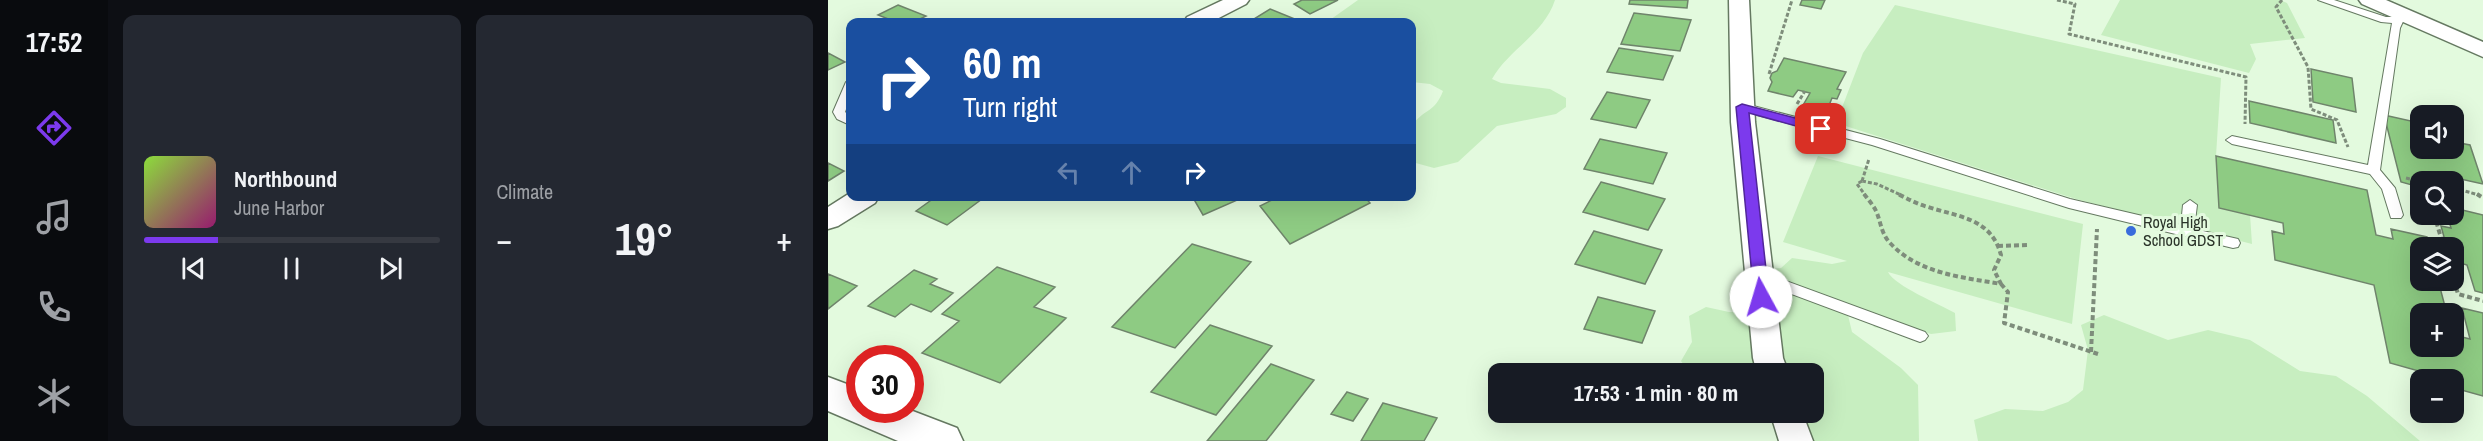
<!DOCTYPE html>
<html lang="en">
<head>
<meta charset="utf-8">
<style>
	:root { --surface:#171b24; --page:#242831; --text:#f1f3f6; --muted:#9ea1a6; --line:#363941; --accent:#7c3aed }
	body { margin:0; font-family:"Archivo Narrow",sans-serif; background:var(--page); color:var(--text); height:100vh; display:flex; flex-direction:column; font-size:22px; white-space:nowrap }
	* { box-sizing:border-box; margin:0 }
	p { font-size:20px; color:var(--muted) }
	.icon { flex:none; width:33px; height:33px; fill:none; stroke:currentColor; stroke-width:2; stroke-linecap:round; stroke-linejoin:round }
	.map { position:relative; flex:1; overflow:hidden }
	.drawer { display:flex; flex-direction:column; gap:15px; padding:15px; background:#0d0f14; width:720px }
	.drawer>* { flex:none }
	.top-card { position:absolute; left:18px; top:18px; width:570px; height:183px; border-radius:12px; box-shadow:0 6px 24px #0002; background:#1a4fa0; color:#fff; overflow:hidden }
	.tools { position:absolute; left:1582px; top:105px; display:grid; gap:12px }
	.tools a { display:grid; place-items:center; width:54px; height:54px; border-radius:12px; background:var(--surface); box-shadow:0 6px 24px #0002; font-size:30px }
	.speed { position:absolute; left:18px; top:345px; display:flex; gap:12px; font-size:30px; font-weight:700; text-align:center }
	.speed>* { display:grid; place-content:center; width:78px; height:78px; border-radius:50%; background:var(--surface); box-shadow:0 6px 24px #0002; line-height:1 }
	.speed .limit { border:9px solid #d22; background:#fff; color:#111 }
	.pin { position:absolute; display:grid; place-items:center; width:51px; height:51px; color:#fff; margin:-26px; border-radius:12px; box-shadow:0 3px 9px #0006 }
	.me { position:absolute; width:66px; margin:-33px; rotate:354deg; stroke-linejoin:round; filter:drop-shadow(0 0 4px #0008) }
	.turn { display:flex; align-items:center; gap:21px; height:126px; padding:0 18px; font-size:27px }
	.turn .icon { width:78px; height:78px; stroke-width:2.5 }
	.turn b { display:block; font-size:42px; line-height:51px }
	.lanes { display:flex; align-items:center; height:57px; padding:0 18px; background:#0003; justify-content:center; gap:30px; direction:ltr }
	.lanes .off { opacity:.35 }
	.big { font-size:45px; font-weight:700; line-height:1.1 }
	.drawer .card { flex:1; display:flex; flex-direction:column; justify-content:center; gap:9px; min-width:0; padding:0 21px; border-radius:12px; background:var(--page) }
	.song { display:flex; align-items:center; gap:18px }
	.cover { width:72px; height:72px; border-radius:9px; background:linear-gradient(135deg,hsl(90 70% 55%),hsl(320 70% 35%)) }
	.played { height:6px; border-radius:3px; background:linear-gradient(90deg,var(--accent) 25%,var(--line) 25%) }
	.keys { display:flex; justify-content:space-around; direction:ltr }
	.heat { display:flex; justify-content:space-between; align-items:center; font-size:33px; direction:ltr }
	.drawer .tiles { flex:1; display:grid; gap:15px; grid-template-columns:repeat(2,1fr) }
	.trip { position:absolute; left:660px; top:363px; width:336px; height:60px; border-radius:12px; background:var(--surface); box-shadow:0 6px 24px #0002; font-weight:700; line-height:60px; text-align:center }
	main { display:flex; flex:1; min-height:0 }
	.menu { display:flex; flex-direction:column; width:108px; justify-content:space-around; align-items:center; background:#090b0e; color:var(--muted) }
	.menu .icon { width:42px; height:42px }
	.menu .selected { color:var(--accent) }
	.menu b { font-size:27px; color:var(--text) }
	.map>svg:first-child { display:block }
	.green { fill:#c7eec0 }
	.building { fill:#8ecb83; stroke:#6f846b; stroke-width:1.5 }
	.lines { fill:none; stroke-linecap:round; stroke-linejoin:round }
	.lane-casing { stroke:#657961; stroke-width:2 }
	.street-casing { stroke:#657961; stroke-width:3 }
	.secondary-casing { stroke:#657961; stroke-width:3 }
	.path-far1 { stroke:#7e8d7b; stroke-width:3; stroke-dasharray:4 2; stroke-linecap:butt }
	.path { stroke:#7e8d7b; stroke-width:4; stroke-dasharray:5 3; stroke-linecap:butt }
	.lane { fill:#fff; fill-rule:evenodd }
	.street { fill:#fff; fill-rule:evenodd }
	.secondary { fill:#fff; fill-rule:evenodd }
	.route { fill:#7c3aed; stroke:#51269a; stroke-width:1.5 }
	.poi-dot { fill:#396cdc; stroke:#e3fade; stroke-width:2 }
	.labels { text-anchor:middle; stroke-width:6; stroke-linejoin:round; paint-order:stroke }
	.poi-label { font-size:16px; fill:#2a3329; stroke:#e3fade; text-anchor:start }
</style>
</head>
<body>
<main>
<nav class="menu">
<b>17:52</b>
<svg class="icon selected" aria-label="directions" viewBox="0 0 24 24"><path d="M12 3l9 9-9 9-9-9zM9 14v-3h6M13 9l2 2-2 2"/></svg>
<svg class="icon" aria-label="music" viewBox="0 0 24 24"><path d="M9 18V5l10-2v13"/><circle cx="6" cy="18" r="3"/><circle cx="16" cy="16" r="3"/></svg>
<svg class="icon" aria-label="phone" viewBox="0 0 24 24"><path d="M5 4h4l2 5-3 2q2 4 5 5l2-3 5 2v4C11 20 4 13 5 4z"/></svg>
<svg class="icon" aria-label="climate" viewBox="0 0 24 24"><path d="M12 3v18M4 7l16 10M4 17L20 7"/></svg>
</nav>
<section class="drawer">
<div class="tiles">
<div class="card">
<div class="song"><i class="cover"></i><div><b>Northbound</b><p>June Harbor</p></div></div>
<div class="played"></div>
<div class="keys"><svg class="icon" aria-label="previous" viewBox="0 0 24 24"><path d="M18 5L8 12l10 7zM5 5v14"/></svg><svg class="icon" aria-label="pause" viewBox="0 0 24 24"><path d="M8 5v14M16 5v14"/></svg><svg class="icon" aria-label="next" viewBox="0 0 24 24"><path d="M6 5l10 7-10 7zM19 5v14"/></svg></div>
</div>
<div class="card"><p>Climate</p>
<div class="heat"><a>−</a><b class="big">19°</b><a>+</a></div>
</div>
</div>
</section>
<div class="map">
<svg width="1655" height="441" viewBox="0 0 1655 441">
	<rect width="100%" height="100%" fill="#e3fade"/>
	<path class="green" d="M530 0H727C716 34 681 49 664 79L673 83 722 89 738 98V107L728 114 669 126 630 162 606 168 584 162C583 152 580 132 586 123 597 109 607 112 615 91L602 84 584 82V22H499Z
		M1292 0H1452L1459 3 1477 38 1422 44 1428 59 1421 73 1273 35Z
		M1067 5 1393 78 1388 156 1391 207 1422 215 1424 244 1248 199 1008 123 1035 53Z
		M990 156 1255 224 1244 324 1060 272C1067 286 1111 304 1127 313L1128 331 1103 334 1079 327 1064 331 1046 327 1039 315 1019 311 1024 332 1073 368 1090 385 1091 441H968L943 413 986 412V374L862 373 853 361 864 342 861 316 878 307 901 312H922L934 270 953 268 964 258 1004 264 1019 261 955 242Z
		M1276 315 1340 340 1380 330 1422 340 1472 371 1508 376 1539 396 1592 441H1150L1146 420 1177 409 1215 411 1240 402 1255 390 1260 350 1253 325Z"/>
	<path class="building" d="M474 0H510L482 14 466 4Z
		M802 0H860L859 8 801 4Z
		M974 0H997L993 9 972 5Z
		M70 5 98 16 86 22H68L50 15Z
		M442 9 474 22H421Z
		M806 13 863 20 852 51 793 44Z
		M791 48 845 56 835 80 779 72Z
		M0 53 17 62 0 70Z
		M956 58 1018 72 1009 89 1013 90 1009 99 1004 98 995 120 970 114 982 93 970 90 965 97 940 91 944 82 942 78 944 73 949 71Z
		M1483 69 1524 78 1528 112 1485 102Z
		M779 92 822 100 808 128 763 119Z
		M1421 101 1505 120 1508 143 1422 123Z
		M1556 115 1592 123 1593 148H1626V142L1642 145 1655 184 1601 172 1604 182H1593V206L1588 186 1573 182Z
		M772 139 839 153 825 184 756 169Z
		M1388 156 1539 190 1548 235 1565 239 1563 229 1599 237 1602 248H1593V280H1610L1619 314H1593V346H1626V335L1642 339 1634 308 1655 313V396L1626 388V380H1599L1598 373 1562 363 1546 285 1447 260 1444 231 1456 234 1455 223 1391 208Z
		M0 163 16 171 0 181Z
		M773 182 837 199 820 230 755 212Z
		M109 196H158L119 225 88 211Z
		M364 196H413L414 198 375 215Z
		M452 196H536L542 203 462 244 432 206Z
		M1626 208 1655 215V293L1647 291 1639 265 1626 261V248H1619L1613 226 1623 228 1619 214H1626Z
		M766 231 834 250 817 284 747 264Z
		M364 244 423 262 347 348 284 327Z
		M169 267 227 287 206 307 238 318 172 383 94 353 131 321 114 314Z
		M86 270 109 279 102 284 125 293 103 312 83 304 67 317 40 306Z
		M0 274 29 286 0 309Z
		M770 297 827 311 814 343 756 329Z
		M382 325 444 346 388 415 323 392Z
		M443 364 486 380 438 441H379Z
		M519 392 540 399 525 421 503 414Z
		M555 403 609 418 596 441H533Z"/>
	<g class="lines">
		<defs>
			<path id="lane" d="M1490 0H1506L1558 17H1567L1573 12 1578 15 1572 28 1552 170 1567 188 1575 215 1573 218H1563L1554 189 1542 174 1404 144 1398 140 1404 136 1540 165 1564 23 1553 22Z
				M18 82H22V98L17 112 22 116V125L9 119 5 112Z
				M914 103 1052 139 1242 199 1353 225 1355 205 1362 200 1369 205 1366 229 1410 239 1412 243 1410 247 1405 248 1241 208 1044 145 910 110 908 107 910 104Z
				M931 271 1097 332 1100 336 1097 340 1092 342 926 280 924 276 926 272Z"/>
			<path id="street" d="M395 0H421L418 4 383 22H356L359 17Z
				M901 0H921L927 122 955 358 961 374H929L925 358 903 122Z
				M1531 0H1558L1655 42V57L1534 4Z
				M22 193V196H51L47 203 10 226 0 229V207Z
				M942 412H974L985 441H951Z"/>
			<path id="secondary" d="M0 377 32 389V410H82L129 428 135 441H70L0 411Z"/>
		</defs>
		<use href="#lane" class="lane-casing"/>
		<use href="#street" class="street-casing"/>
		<use href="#secondary" class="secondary-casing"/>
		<path class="path-far1" d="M1229 0 1247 4 1241 34 1418 77 1417 124
			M1454 0 1448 7 1480 67 1483 109 1509 120 1520 147
			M941 74 964 0
			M969 104 977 91
			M1578 178 1594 182
			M1034 181 1049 184 1073 195
			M1034 181 1029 184 1037 195
			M1034 181 1041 159
			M1626 188 1651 195"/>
		<path class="path" d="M1036 194C1040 199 1044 204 1047 209 1053 220 1052 232 1062 243 1091 274 1134 277 1173 284L1166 270 1173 255C1163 218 1131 217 1100 207 1089 204 1080 199 1070 194
			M1649 194 1655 198
			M1606 214 1616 248
			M1170 246 1200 245
			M1626 280 1630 294 1655 301
			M1173 284 1180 292 1176 323 1270 354
			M1263 352 1269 229"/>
		<use href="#lane" class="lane"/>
		<use href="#street" class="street"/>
		<use href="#secondary" class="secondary"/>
	</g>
	<path class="route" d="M914 104 998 126 1000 129 993 133 921 113 941 297 939 301H928L926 297 908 107Z"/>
	<circle class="poi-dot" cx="1303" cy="231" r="6"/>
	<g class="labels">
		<g class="poi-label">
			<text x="1315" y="228">Royal High<tspan x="1315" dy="18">School GDST</tspan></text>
		</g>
	</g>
</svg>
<div class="tools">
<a><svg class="icon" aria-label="sound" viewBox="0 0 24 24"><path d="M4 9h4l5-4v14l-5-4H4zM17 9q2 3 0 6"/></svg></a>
<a><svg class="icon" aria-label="search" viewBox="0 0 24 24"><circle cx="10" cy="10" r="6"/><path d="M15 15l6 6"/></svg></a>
<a><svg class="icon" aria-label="layers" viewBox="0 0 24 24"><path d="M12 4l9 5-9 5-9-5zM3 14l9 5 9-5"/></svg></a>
<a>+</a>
<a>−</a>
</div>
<div class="speed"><div class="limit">30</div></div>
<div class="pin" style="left:993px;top:129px;background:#d93025"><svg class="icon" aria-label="arrive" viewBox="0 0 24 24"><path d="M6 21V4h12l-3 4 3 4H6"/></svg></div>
<svg class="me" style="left:933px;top:297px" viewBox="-20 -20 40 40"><circle r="19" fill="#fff"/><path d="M0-13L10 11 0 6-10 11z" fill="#7c3aed"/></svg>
<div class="trip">17:53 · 1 min · 80 m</div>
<div class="top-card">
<div class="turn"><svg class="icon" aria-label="right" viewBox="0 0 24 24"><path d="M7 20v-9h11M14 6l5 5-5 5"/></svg><div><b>60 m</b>Turn right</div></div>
<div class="lanes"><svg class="icon off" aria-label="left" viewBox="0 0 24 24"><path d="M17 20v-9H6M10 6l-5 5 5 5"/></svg><svg class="icon off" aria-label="ahead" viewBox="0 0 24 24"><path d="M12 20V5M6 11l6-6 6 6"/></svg><svg class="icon" aria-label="right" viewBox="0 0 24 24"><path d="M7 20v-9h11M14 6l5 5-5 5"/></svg></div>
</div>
</div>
</main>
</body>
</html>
